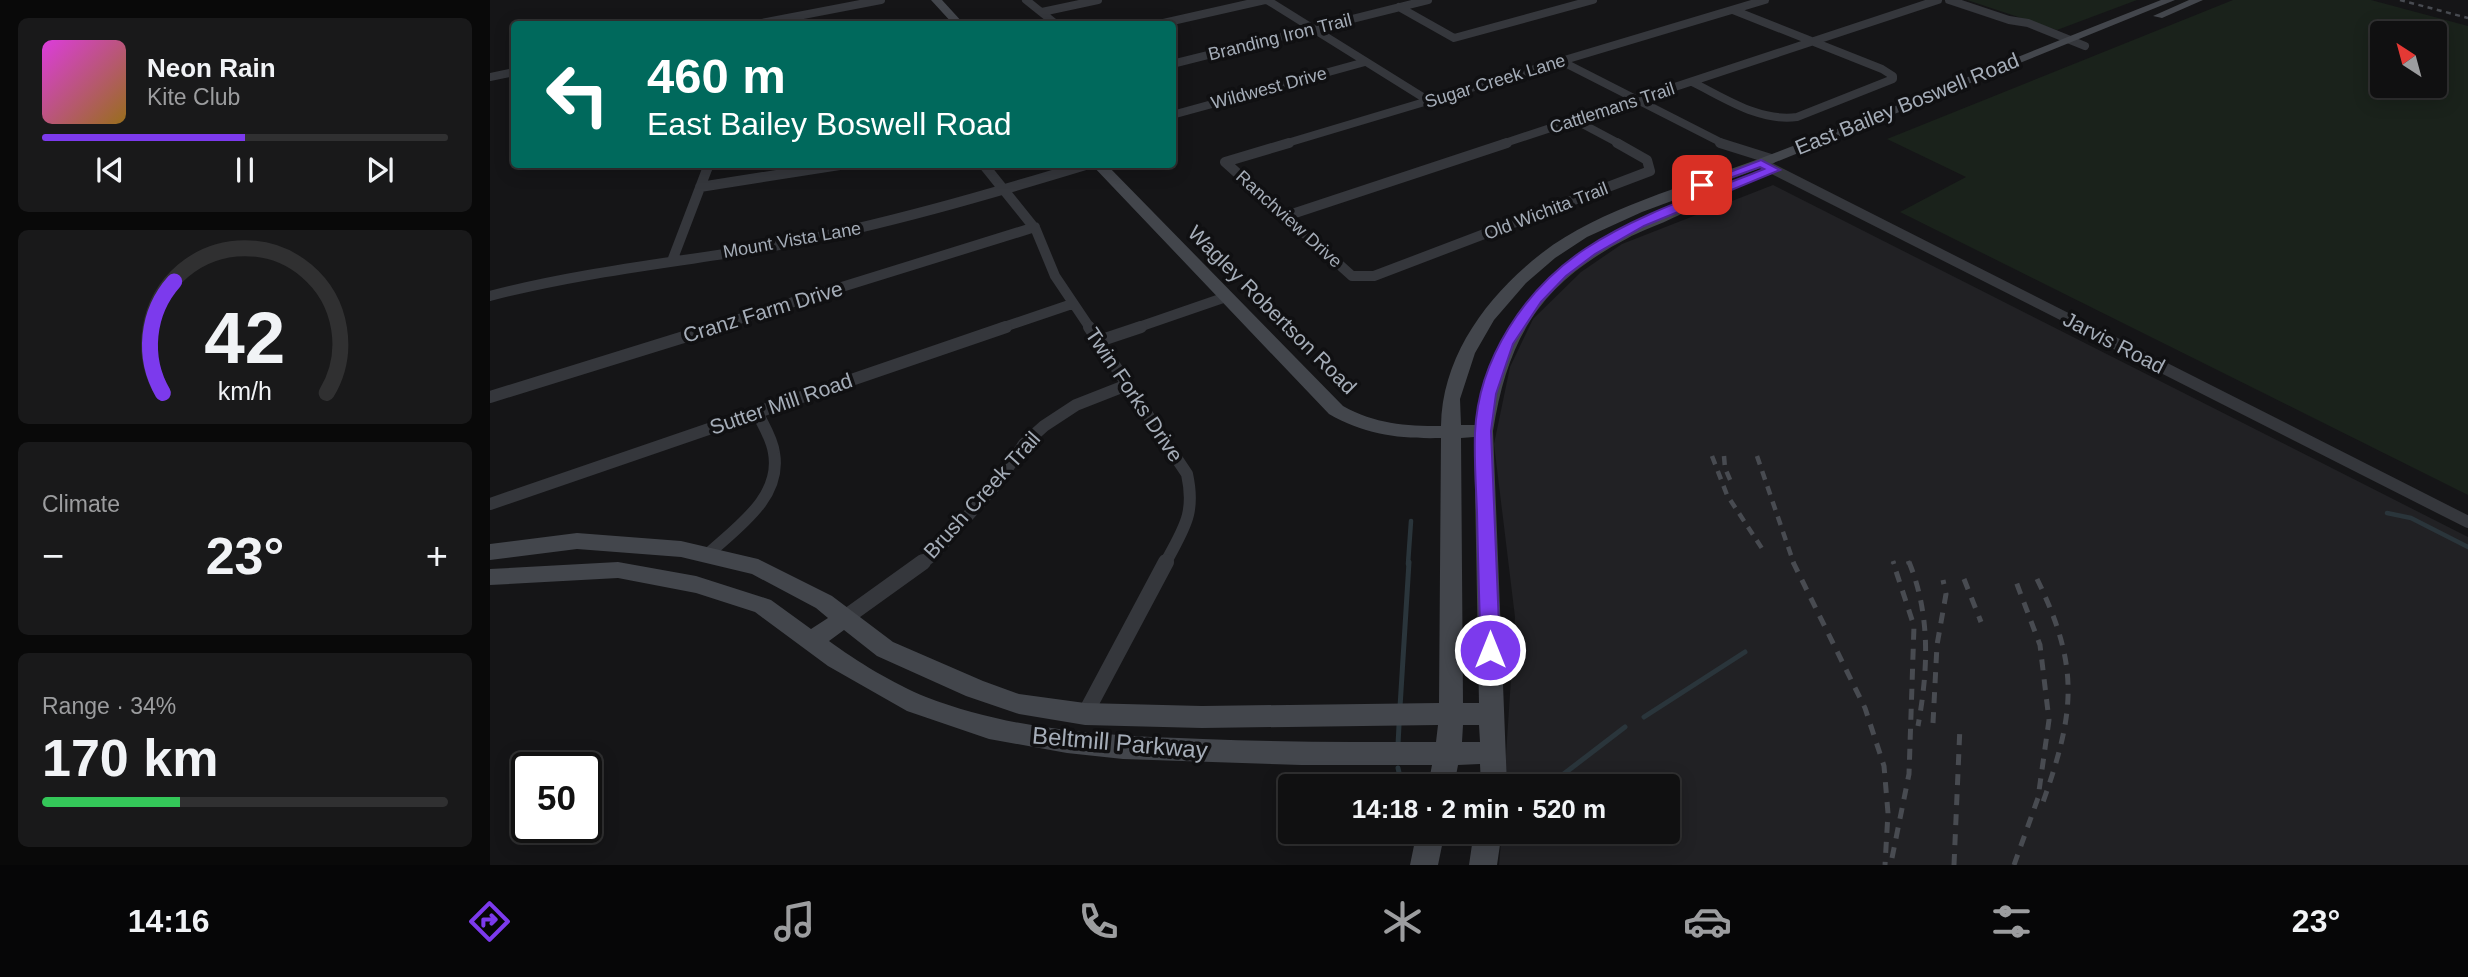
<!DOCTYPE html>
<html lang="en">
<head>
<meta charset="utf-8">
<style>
	:root { --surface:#101011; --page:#19191a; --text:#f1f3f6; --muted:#9c9d9f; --line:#303031; --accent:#7c3aed }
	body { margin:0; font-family:Arial,sans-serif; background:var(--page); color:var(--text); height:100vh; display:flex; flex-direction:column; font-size:26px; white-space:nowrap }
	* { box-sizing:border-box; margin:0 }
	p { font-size:23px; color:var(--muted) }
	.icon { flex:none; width:38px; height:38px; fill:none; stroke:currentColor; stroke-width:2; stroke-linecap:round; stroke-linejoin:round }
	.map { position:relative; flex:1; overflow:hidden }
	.panel { display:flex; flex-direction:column; gap:18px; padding:18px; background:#090909; width:490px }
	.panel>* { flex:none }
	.hud { position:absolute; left:21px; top:21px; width:665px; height:147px; border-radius:7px; box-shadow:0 4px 18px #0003,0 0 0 2px var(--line); background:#00695c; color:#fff; overflow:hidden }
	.needle { width:46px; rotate:324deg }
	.controls { position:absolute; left:1880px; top:21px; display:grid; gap:14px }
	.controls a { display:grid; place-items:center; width:77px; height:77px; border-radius:7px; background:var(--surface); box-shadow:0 4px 18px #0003,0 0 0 2px var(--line); font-size:35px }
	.speed { position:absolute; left:21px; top:752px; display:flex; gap:14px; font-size:35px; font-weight:700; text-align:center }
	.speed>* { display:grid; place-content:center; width:91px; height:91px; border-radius:50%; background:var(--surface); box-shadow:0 4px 18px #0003,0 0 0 2px var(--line); line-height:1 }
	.speed .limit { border:4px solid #111; border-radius:10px; background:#fff; color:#111 }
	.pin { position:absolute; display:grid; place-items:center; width:60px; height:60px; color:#fff; margin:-30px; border-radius:14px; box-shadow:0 4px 10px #0006 }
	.me { position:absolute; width:77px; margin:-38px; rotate:0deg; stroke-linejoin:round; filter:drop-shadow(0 0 5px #0008) }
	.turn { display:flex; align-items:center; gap:24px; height:147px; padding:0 21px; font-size:32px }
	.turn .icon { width:91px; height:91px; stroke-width:2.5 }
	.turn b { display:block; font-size:49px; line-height:60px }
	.big { font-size:52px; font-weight:700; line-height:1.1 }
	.panel .tile { flex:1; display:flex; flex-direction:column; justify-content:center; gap:10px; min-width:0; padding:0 24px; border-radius:10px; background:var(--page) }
	.panel .dial { align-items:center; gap:0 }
	.dial svg { height:182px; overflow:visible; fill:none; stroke:var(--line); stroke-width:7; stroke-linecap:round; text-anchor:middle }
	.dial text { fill:var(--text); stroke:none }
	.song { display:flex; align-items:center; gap:21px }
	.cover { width:84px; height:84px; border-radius:10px; background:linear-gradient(135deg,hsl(300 70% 55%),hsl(40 70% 35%)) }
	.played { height:7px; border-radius:4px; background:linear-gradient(90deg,var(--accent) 50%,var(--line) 50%) }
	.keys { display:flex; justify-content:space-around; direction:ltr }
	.heat { display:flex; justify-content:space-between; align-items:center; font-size:38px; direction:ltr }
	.charge { height:10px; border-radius:5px; background:linear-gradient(90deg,#34c759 34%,var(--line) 0) }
	.trip { position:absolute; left:788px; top:774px; width:402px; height:70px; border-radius:7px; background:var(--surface); box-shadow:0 4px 18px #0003,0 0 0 2px var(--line); font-weight:700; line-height:70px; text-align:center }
	.tabs { display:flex; height:112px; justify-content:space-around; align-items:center; background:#060607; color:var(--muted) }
	.tabs .icon { width:49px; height:49px }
	.tabs .active { color:var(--accent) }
	.tabs b { font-size:32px; color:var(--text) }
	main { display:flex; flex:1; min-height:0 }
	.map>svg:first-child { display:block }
	.built { fill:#212124 }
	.green { fill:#1a221b; fill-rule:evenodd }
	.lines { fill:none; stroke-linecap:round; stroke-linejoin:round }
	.stream-far1 { stroke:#2a353b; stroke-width:4.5 }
	.stream { stroke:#2a353b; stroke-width:5 }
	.street-far3 { stroke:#35373c; stroke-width:8 }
	.street-far2 { stroke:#35373c; stroke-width:10 }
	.street-far1 { stroke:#35373c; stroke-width:12 }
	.street { stroke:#35373c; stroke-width:16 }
	.secondary { fill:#43464c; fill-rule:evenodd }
	.rail-far2 { stroke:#484b51; stroke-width:2.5; stroke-dasharray:5 4.5; stroke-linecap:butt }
	.rail-far1 { stroke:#484b51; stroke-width:4.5; stroke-dasharray:9 7; stroke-linecap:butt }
	.rail { stroke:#484b51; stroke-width:5; stroke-dasharray:11 9; stroke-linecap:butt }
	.route { fill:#7c3aed; stroke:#51269a; stroke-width:2 }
	.labels { text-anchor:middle; stroke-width:7; stroke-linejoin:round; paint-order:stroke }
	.far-street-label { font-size:18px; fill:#a5adb8; stroke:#101012 }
	.street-label { font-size:21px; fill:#a5adb8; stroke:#101012 }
	.near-street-label { font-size:24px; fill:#a5adb8; stroke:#101012 }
</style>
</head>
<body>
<main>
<section class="panel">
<div class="tile">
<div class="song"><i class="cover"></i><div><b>Neon Rain</b><p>Kite Club</p></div></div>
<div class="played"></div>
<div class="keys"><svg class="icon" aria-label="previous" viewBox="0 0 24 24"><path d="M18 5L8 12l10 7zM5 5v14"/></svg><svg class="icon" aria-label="pause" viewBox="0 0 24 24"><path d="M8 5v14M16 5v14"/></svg><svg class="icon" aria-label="next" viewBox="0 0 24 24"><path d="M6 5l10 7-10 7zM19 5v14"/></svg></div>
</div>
<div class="tile dial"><svg viewBox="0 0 100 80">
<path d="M14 69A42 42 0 1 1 86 69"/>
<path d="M14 69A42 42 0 0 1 19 20" stroke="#7c3aed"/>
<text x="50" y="56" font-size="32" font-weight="700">42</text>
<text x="50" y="72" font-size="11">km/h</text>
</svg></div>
<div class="tile"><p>Climate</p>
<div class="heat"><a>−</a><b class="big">23°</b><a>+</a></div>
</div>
<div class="tile"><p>Range · 34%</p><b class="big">170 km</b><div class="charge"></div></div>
</section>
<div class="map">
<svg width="1978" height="865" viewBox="0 0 1978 865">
	<rect width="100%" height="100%" fill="#151517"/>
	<path class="built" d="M1283 185 1978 537V865H1009L1012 831H1178V786H1014L1025 617 1004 444 1020 367 1043 319 1091 272 1132 244Z"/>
	<path class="green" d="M1477 0H1647L1567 30Z
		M1743 0H1881L1978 26V495L1410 212 1476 177 1397 139ZM1892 33H1944V86H1892Z"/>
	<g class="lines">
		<path class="stream-far1" d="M1897 513 1921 518 1978 547
			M918 564 921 521"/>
		<path class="stream" d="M910 707 919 562
			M1154 717 1255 652
			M908 745 909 725
			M908 768 912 786
			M1058 786 1135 727"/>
		<path class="street-far3" d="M536 0 566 24
			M777 0 939 101
			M1459 0 1519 20 1538 23 1595 46
			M909 7 964 38 1103 0
			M552 12 608 0
			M266 24 391 0
			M669 24 775 0
			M1071 61 1234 144
			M682 64 938 0
			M0 77 24 72
			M1202 82C1235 98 1269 122 1307 117L1403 79V76L1392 69 1243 10
			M682 115 875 62
			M1085 120 1130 144
			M794 144 1275 0
			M1012 144 1448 0"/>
		<path class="street-far2" d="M1230 143 1281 159
			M735 162 862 276H884L1160 171 1157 160 1127 143
			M735 162 799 143
			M1271 163 1597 328
			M493 164 546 230 565 276 600 328
			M210 187 356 164
			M796 216 1017 143
			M182 261 219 164
			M0 296C95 271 193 262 289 245 394 225 497 195 599 164
			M220 328 545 227
			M511 328 582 304
			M646 328 736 297"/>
		<path class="street-far1" d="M599 327 697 474C706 515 693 529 675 564
			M1593 327 1978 522
			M609 341 651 327
			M0 397 226 327
			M0 504 516 327
			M217 555C246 528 292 498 284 453 282 438 273 425 267 412
			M431 564 442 556 508 482 534 444 554 426 586 405 637 385"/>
		<path class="street" d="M355 618 433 562
			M595 714 676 562"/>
		<path class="secondary" d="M441 0H452L474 24H463Z
			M1671 0H1685L1276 166 1152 212 1097 237 1065 258 1036 283 1004 320 985 353 970 399 971 425H985C1009 295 1078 250 1193 201L1198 200 1205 204C1193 217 1156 228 1138 238 1051 283 1018 336 1003 431L1017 786H991L990 764 968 765 964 786H938L942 765H811L633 759 577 753 499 739 417 711 338 666 265 612 206 593 128 578 0 585V569L128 562 206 576 281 600 321 629 338 618 326 608 262 574 191 557 87 549 0 560V544L87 533 191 541 268 559 342 596 403 642 493 681 529 694 595 703 712 706 949 703 951 438C911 439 875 435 839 414L601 164H616L853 406C885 424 915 426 951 426 952 355 998 295 1052 253 1110 208 1197 186 1266 160 1401 109 1536 53 1671 0ZM984 437 989 703H973L971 438ZM354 630 387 656 476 696 529 714 595 725 712 728 948 725 946 742C868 742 791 742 713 739 619 736 524 731 436 697 404 684 366 661 339 641ZM973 725H989L990 742H972Z
			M1699 0H1713L1672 18 1663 16Z
			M927 831H955L948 865H920Z
			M984 831H1012L1007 865H979Z"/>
		<path class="rail-far2" d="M1910 0 1978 18"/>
		<path class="rail-far1" d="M1222 456 1237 495 1275 553
			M1234 456 1235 468 1241 482
			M1267 456 1304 564
			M1403 561 1404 564
			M1418 561 1419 564"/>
		<path class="rail" d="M1303 562 1375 708 1394 766 1398 813 1395 865
			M1419 562C1441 616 1438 670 1428 726
			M1474 579 1491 622
			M1547 579C1590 667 1585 712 1553 802
			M1443 723 1447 645 1456 594 1453 580
			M1402 858 1419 774 1424 626 1403 562
			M1464 865 1470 726
			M1524 865 1548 798 1559 720 1550 645 1525 579"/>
	</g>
	<path class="route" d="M1271 160 1290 170 1154 226 1105 254 1076 276 1051 302 1023 344 1006 394 1001 431 1010 650 1007 656 1000 658 994 656 991 650C989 604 988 558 987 512 986 486 984 459 985 433 988 359 1035 289 1095 249 1149 213 1215 193 1274 169L1270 167 1212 188 1206 185Z"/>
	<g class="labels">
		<g class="far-street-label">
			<text transform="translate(790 37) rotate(-14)" y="6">Branding Iron Trail</text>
			<text transform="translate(1005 81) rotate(-17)" y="6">Sugar Creek Lane</text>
			<text transform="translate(779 88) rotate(-15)" y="6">Wildwest Drive</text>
			<text transform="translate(1122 108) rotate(-18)" y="6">Cattlemans Trail</text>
			<text transform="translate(1056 211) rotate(-21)" y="6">Old Wichita Trail</text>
			<text transform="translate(799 219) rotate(42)" y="6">Ranchview Drive</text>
			<text transform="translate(302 240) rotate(-10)" y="6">Mount Vista Lane</text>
		</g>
		<g class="street-label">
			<text transform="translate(1417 104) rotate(-22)" y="7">East Bailey Boswell Road</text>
			<text transform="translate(782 310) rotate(45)" y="7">Wagley Robertson Road</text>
			<text transform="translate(273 312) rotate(-17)" y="7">Cranz Farm Drive</text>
			<text transform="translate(1624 343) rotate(27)" y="7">Jarvis Road</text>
			<text transform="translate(644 395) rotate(56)" y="7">Twin Forks Drive</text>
			<text transform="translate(291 404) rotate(-19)" y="7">Sutter Mill Road</text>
			<text transform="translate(492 495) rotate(-48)" y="7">Brush Creek Trail</text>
		</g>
		<g class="near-street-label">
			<text transform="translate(630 743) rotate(5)" y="8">Beltmill Parkway</text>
		</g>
	</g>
</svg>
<div class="controls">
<a><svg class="needle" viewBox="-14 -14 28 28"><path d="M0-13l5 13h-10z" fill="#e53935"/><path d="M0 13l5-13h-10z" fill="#9c9d9f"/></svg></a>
</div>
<div class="speed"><div class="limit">50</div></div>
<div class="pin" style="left:1212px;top:185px;background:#d93025"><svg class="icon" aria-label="arrive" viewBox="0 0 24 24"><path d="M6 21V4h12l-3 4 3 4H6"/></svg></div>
<svg class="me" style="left:1000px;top:650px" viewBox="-20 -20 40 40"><circle r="17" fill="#7c3aed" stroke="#fff" stroke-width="3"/><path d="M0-11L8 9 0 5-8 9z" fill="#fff"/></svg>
<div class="trip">14:18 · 2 min · 520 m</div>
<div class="hud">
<div class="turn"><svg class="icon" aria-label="left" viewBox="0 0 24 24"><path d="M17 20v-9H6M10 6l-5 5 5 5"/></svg><div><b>460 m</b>East Bailey Boswell Road</div></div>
</div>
</div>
</main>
<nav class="tabs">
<b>14:16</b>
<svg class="icon active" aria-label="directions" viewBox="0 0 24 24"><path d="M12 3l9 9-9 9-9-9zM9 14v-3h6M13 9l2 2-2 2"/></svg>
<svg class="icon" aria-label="music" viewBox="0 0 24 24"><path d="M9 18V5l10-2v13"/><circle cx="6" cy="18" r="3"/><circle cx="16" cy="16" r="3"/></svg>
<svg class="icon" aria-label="phone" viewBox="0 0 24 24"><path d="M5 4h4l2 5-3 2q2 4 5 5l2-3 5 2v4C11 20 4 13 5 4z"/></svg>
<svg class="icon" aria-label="climate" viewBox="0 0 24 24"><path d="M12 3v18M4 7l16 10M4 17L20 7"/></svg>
<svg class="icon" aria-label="car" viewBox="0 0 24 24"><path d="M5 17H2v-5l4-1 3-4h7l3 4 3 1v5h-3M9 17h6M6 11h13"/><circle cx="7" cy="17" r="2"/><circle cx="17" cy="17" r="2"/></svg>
<svg class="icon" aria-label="filters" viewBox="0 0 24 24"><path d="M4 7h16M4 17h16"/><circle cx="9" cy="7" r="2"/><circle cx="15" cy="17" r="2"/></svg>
<b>23°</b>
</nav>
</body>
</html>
